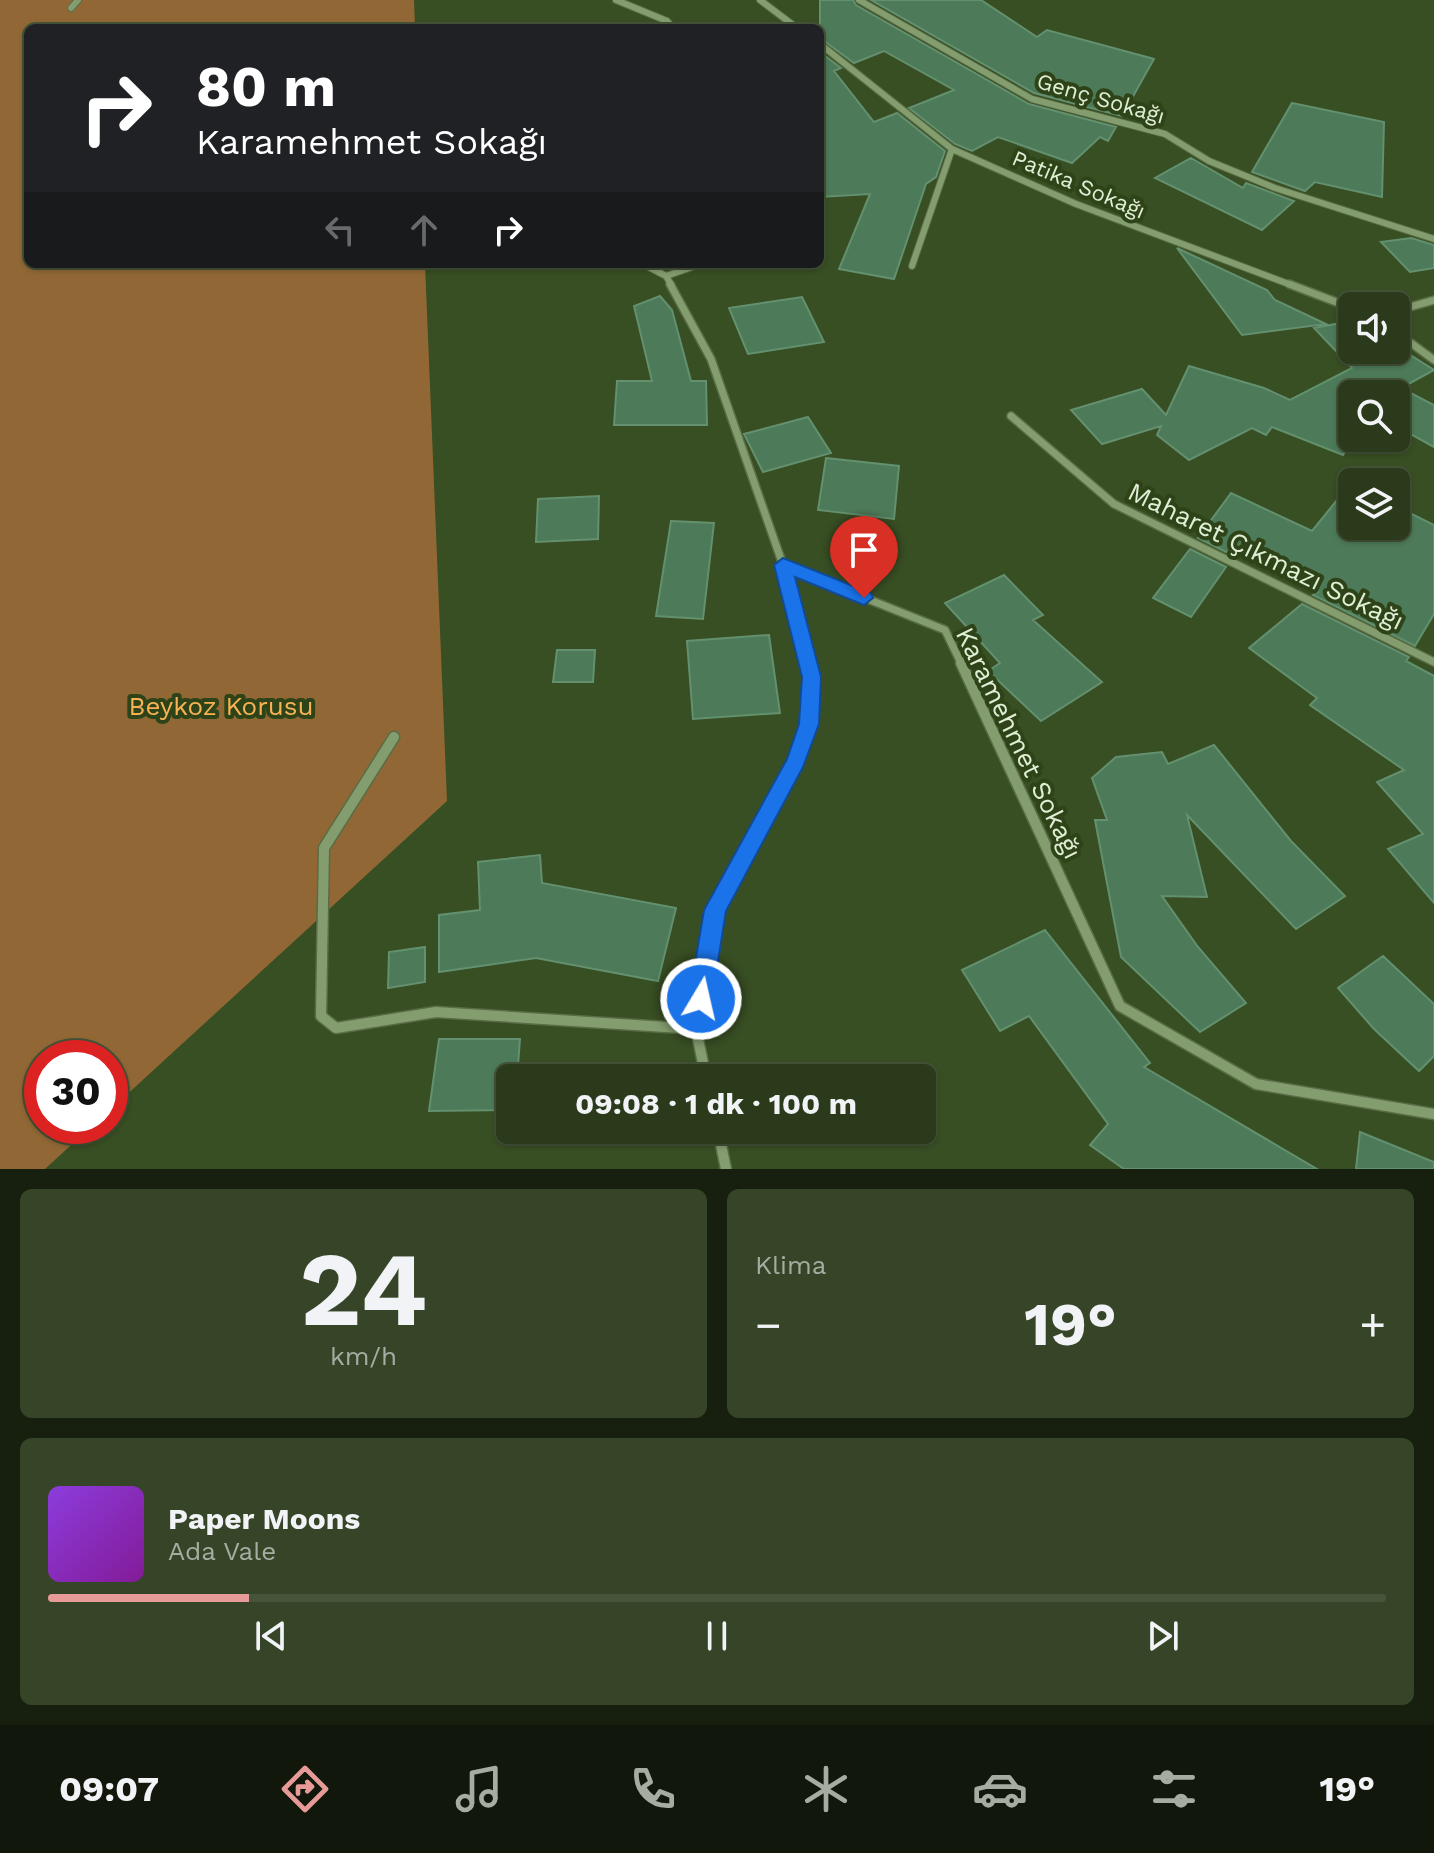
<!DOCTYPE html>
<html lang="tr">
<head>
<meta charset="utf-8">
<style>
	:root { --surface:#2a3a1a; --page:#364527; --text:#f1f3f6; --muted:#a5ada2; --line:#465439; --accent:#e69b98 }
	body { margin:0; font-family:"Work Sans",sans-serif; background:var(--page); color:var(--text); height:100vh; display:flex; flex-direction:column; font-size:30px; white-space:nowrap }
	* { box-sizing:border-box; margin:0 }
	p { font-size:26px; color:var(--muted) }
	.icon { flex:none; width:44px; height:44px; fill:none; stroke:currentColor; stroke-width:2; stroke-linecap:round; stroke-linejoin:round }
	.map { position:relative; height:1169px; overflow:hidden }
	.panel { display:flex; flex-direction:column; gap:20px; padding:20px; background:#17200e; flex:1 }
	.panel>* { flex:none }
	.banner { position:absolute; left:24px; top:24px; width:800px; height:244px; border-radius:12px; box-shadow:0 2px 6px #0004,0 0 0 2px var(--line); background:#202124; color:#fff; overflow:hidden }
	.controls { position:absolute; left:1338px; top:292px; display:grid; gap:16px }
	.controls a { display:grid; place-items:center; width:72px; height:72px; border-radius:12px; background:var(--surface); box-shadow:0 2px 6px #0004,0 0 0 2px var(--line); font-size:40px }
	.speed { position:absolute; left:24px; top:1040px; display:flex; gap:16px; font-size:40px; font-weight:700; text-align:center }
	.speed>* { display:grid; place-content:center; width:104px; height:104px; border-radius:50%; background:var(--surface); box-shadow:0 2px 6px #0004,0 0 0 2px var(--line); line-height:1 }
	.speed .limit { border:12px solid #d22; background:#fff; color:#111 }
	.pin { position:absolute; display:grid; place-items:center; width:68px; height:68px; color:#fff; margin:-82px -34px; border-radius:50% 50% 50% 0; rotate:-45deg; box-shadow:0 0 8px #0007 }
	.pin .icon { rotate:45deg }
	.me { position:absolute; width:88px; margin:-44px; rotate:9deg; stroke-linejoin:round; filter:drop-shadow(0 0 6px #0008) }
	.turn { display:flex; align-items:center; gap:28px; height:168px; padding:0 40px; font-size:36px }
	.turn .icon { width:104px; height:104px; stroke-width:2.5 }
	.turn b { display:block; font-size:56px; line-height:68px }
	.lanes { display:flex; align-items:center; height:76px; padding:0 40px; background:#0003; justify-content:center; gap:40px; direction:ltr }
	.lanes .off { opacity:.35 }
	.big { font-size:60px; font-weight:700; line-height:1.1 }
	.panel .tile { flex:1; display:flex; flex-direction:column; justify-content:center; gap:12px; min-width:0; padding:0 28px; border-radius:12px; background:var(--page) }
	.panel .dial { align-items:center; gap:0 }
	.dial b { font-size:104px; line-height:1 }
	.song { display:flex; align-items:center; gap:24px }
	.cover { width:96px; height:96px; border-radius:12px; background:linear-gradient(135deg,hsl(270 70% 55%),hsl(290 70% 35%)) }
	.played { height:8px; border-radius:4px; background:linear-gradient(90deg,var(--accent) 15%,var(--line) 15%) }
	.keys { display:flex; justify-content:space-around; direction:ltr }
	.heat { display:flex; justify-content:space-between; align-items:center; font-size:44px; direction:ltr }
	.panel .tiles { flex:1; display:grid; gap:20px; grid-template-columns:1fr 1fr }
	.tile:last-child { grid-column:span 2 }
	.trip { position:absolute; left:496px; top:1064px; width:440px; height:80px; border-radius:12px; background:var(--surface); box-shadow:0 2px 6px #0004,0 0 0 2px var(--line); font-weight:700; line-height:80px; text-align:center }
	.dock { display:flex; height:128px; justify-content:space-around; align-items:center; background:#11170a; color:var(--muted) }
	.dock .icon { width:56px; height:56px }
	.dock .current { color:var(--accent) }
	.dock b { font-size:36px; color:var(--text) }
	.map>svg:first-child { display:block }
	.green { fill:#916835 }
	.building { fill:#4d7a58; stroke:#63906e; stroke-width:2 }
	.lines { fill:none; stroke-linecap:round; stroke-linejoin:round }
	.street-far2-casing { stroke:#596c45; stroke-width:8 }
	.street-far1-casing { stroke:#596c45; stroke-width:10 }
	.street-casing { stroke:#596c45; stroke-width:13 }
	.street-far2 { stroke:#849d6f; stroke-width:6 }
	.street-far1 { stroke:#849d6f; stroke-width:7 }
	.street { stroke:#849d6f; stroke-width:10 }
	.route { fill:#1a73e8; stroke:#114b97; stroke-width:2 }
	.labels { text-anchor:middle; stroke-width:8; stroke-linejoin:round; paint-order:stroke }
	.far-street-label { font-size:22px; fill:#e0eed5; stroke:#2e4418 }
	.street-label { font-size:26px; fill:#e0eed5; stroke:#2e4418 }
	.park-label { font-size:26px; fill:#f9b253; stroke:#2e4418 }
</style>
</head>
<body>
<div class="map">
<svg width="1434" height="1169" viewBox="0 0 1434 1169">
	<rect width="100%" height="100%" fill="#384e23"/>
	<path class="green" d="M0 0H414L415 28H28V264H425L447 801 110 1110V1058H42V1126H92L45 1169H0Z"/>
	<path class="building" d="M820 0H853L856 5 1029 104 1116 127 1108 141 1100 137 1072 163 998 137 972 151 955 144 909 108 954 90 884 51 854 63 820 38Z
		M871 0H981L1037 37 1047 30 1154 59 1122 116 1034 93Z
		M820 52 841 68 834 71 874 122 897 113 945 151 936 177 926 184 894 279 839 269 870 194 820 197Z
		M1292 103 1384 122 1382 197 1315 182 1305 191 1252 172Z
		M1191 158 1243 188 1246 183 1294 201 1262 230 1155 178Z
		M1411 238 1434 245V268L1410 272 1381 242Z
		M1177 248 1267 290 1275 300 1326 324 1242 335Z
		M660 296 672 310 691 381H706L707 425H614L617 381H652L634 306Z
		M802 297 824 342 748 354 729 308Z
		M1352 321V350H1396V346L1434 370 1401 388 1434 405V447L1396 426V394H1352L1353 438 1343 455 1272 427 1266 435 1252 428 1189 460 1157 435 1161 426 1102 444 1071 410 1142 389 1166 415 1189 366 1264 388 1290 400 1352 368 1314 328Z
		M808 417 831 453 763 472 744 434Z
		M826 458 899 466 894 519 818 510Z
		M1350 484 1352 526H1396V506L1434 525V614L1415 646 1313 595 1318 592 1241 546 1234 556 1198 538 1231 493 1312 531Z
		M599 496 598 539 536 542 538 499Z
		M671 521 714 523 703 619 656 616Z
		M1190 549 1226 567 1191 617 1153 598Z
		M1004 575 1043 615 1033 620 1102 682 1041 721 988 671 1000 663 945 603Z
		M1302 604 1409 657 1406 661 1434 676V903L1388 849 1423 834 1377 782 1404 770 1310 705 1317 698 1249 648Z
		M769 635 780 713 693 719 687 641Z
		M557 650H595L593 682H553Z
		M1214 745 1291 841 1345 896 1296 929 1187 815 1207 897 1162 896 1198 947 1246 1003 1200 1032 1121 957 1095 820H1107L1092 778 1116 757 1162 752 1168 764Z
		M540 855 542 883 676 908 658 981 536 958 439 972V915L480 910 478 862Z
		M1045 930 1150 1063 1144 1067 1317 1169H1124L1090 1145 1108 1124 1029 1016 1000 1031 962 970Z
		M425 947V982L388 988 389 952Z
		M1383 956 1434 1004V1056L1419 1071 1374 1029 1338 988Z
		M439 1039H520L517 1078H510V1110L429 1111Z
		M1360 1132 1434 1162V1169H1356Z"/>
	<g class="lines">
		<defs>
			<path id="street-far2" d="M616 0 667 21 673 28
				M760 0 797 28
				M859 0 1032 99 1165 134 1209 161 1275 188 1434 239
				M71 8 78 0
				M820 44 952 149 1076 204 1294 286
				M643 264 666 276
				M912 266 952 149
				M672 286 666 276 701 264"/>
			<path id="street-far1" d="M670 284 711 359 783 565 809 665
				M1289 284 1352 308
				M1396 311 1434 300
				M1396 332 1434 360
				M1011 416 1114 504 1434 662
				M783 565 945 630 962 665"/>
			<path id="street" d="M961 663 1120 1006 1256 1084 1434 1114
				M394 737 324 848 321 1016 336 1028 436 1012 696 1029
				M706 1078 696 1029 715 910 796 761 809 724 812 677 808 663
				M718 1130 726 1169"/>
		</defs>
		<use href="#street-far2" class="street-far2-casing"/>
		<use href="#street-far1" class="street-far1-casing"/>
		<use href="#street" class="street-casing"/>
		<use href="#street-far2" class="street-far2"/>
		<use href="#street-far1" class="street-far1"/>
		<use href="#street" class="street"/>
	</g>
	<path class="route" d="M783 558 871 593 873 598 864 605 795 577 821 677 819 724 803 767 726 911 712 999 709 1007 701 1010 692 1007 689 999 704 910 787 759 799 724 802 677 774 565Z"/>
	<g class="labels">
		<g class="far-street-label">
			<text transform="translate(1101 98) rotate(16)" y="8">Genç Sokağı</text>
			<text transform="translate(1079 184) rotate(23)" y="8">Patika Sokağı</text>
		</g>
		<g class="street-label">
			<text transform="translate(1266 556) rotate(26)" y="9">Maharet Çıkmazı Sokağı</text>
			<text transform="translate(1019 743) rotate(64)" y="9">Karamehmet Sokağı</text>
		</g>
		<g class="park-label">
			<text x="221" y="715">Beykoz Korusu</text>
		</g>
	</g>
</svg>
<div class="controls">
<a><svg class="icon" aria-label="sound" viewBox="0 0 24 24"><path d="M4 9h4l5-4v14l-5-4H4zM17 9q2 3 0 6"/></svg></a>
<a><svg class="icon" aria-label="search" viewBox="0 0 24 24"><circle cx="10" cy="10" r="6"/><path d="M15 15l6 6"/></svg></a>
<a><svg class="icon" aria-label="layers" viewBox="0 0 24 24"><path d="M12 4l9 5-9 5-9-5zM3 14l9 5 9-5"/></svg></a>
</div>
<div class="speed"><div class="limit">30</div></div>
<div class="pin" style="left:864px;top:598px;background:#d93025"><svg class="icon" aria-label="arrive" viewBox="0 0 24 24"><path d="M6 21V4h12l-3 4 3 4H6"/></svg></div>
<svg class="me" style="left:701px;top:999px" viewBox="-20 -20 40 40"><circle r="17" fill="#1a73e8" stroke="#fff" stroke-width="3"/><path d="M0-11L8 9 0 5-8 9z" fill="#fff"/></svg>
<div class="trip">09:08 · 1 dk · 100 m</div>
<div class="banner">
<div class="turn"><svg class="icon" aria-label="right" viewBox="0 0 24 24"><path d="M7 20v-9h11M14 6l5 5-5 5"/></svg><div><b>80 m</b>Karamehmet Sokağı</div></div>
<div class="lanes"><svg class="icon off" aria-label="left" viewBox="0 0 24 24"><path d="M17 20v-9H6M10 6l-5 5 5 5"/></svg><svg class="icon off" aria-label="ahead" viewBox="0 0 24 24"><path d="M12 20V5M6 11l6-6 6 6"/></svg><svg class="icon" aria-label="right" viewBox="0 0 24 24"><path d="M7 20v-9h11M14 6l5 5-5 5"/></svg></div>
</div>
</div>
<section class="panel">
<div class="tiles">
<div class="tile dial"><b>24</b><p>km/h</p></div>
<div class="tile"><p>Klima</p>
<div class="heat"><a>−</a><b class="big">19°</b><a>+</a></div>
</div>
<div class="tile">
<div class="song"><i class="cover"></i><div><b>Paper Moons</b><p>Ada Vale</p></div></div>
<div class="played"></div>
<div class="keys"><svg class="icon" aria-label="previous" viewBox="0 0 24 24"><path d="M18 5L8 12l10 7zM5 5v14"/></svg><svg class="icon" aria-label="pause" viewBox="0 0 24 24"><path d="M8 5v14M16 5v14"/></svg><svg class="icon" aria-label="next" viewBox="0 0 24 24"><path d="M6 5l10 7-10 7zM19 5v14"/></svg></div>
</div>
</div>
</section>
<nav class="dock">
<b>09:07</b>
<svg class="icon current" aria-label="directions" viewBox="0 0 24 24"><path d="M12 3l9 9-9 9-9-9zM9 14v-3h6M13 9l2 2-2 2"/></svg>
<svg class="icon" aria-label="music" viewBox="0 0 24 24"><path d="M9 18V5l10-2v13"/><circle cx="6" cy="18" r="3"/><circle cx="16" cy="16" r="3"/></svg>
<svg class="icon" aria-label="phone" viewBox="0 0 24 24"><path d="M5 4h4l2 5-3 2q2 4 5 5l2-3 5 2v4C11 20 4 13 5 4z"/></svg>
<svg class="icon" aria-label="climate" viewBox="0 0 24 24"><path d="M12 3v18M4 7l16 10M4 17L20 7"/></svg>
<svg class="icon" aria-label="car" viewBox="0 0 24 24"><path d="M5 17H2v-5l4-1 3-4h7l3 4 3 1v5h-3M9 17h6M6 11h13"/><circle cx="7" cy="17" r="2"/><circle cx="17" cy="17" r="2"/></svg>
<svg class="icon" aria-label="filters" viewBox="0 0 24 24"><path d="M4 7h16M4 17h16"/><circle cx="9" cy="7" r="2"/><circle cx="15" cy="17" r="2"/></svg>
<b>19°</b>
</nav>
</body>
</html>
